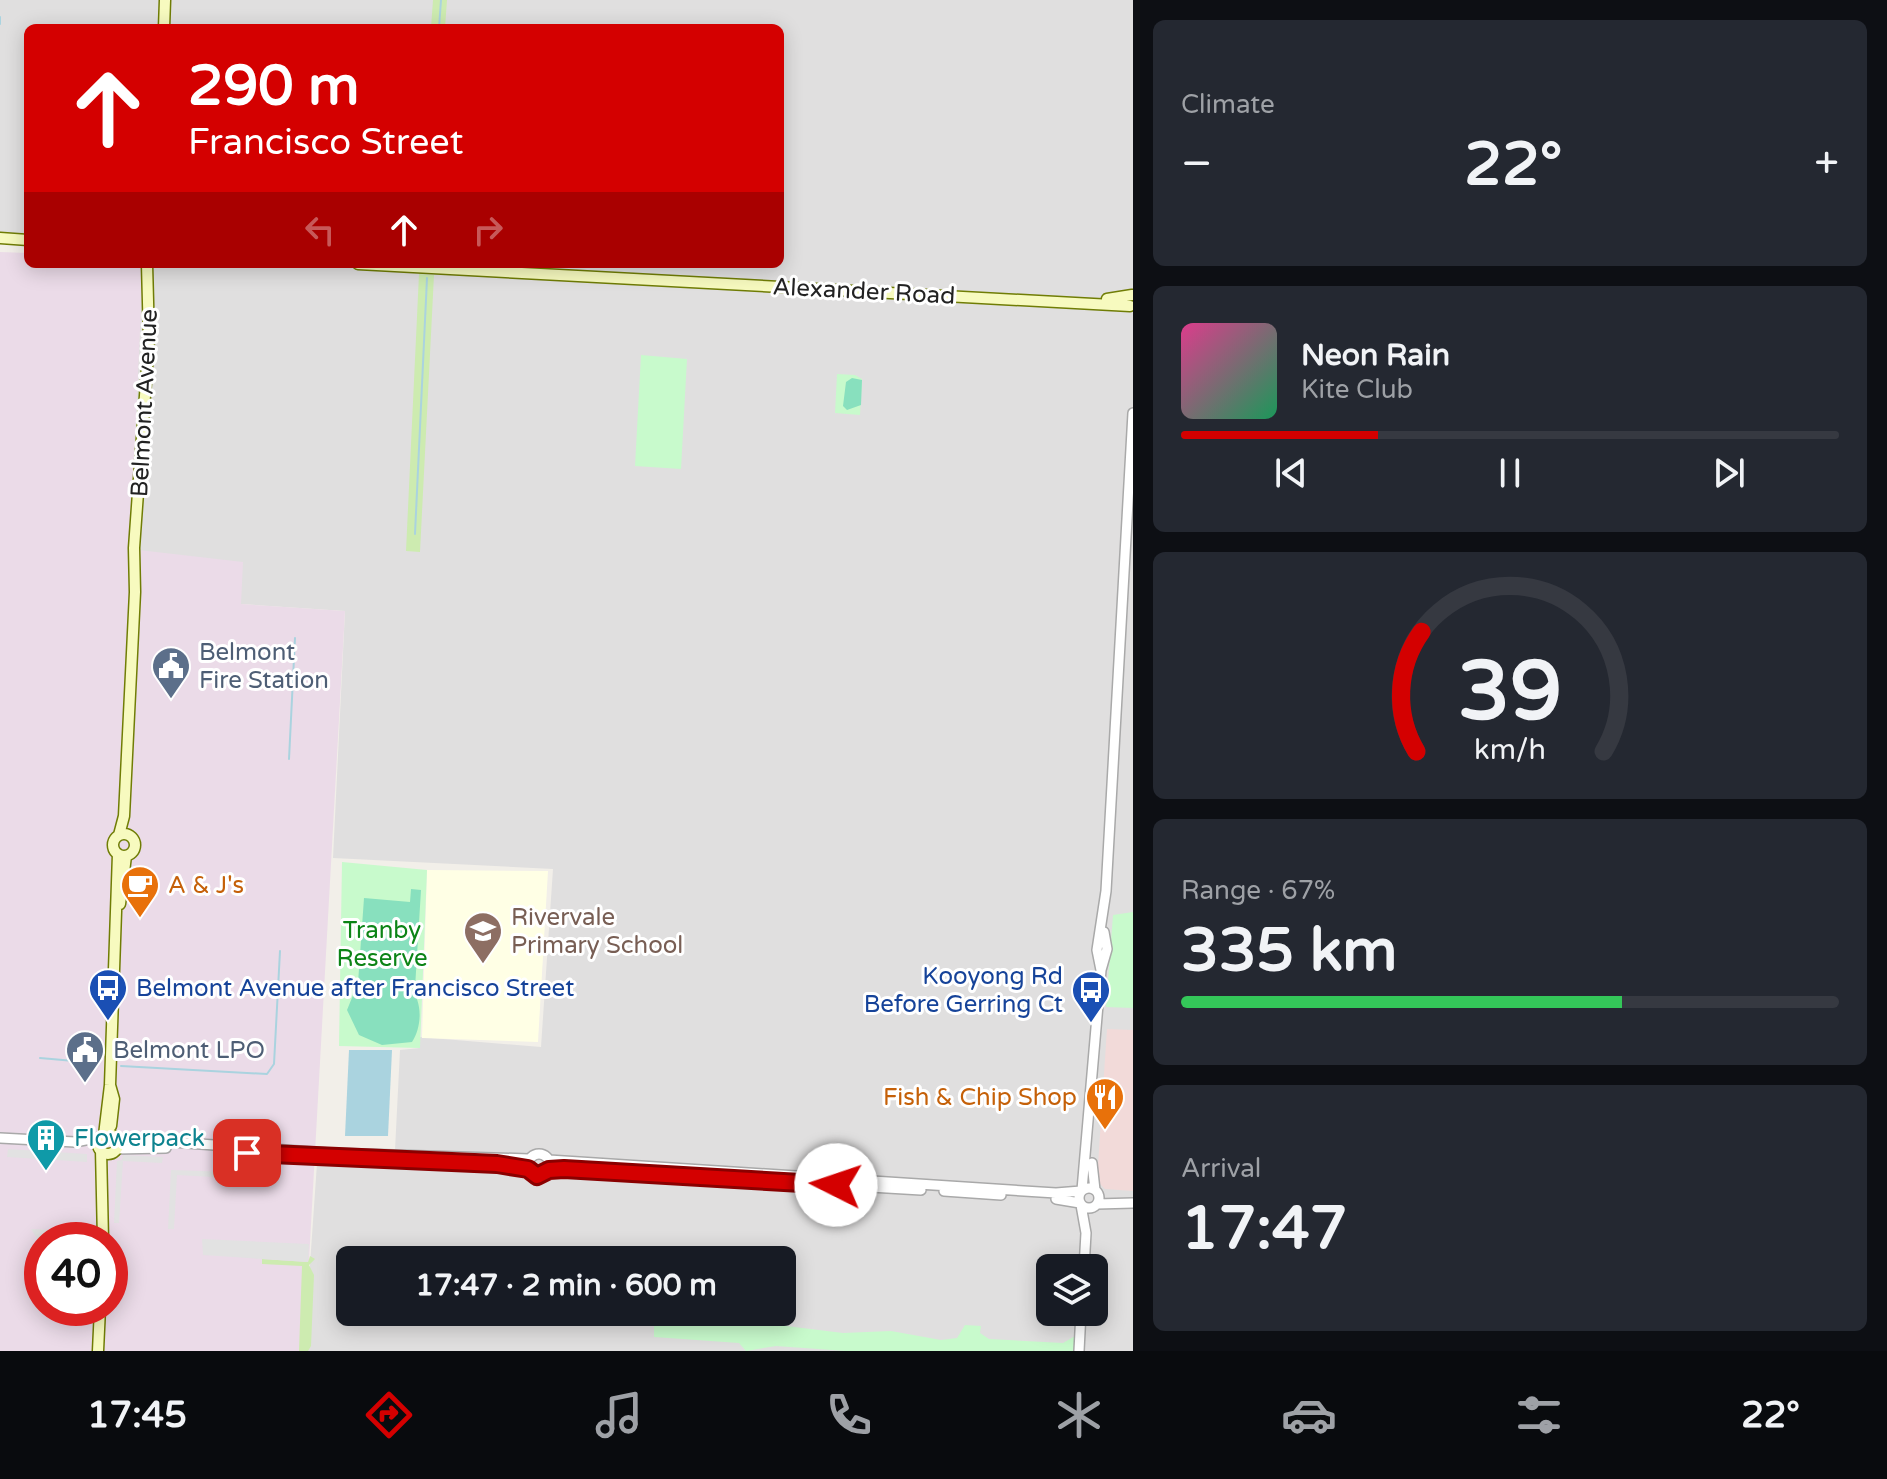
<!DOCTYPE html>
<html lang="en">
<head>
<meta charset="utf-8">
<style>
	:root { --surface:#171b24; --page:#242831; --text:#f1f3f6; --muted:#9ea1a6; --line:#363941; --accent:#d40000 }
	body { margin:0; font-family:"Varela Round",sans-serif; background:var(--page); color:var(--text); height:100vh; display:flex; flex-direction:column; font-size:30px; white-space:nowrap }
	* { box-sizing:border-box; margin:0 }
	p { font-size:26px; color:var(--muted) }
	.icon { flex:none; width:44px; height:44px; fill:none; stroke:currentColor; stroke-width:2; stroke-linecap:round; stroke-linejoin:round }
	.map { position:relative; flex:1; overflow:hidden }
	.details { display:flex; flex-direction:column; gap:20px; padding:20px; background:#0d0f14; width:754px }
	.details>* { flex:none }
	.banner { position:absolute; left:24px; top:24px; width:760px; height:244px; border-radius:12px; box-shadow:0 4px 20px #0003; background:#d40000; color:#fff; overflow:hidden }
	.buttons { position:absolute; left:1036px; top:1254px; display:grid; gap:16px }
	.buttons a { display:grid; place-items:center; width:72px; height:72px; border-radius:12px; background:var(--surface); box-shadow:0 4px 20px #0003; font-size:40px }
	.speed { position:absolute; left:24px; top:1222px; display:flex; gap:16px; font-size:40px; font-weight:700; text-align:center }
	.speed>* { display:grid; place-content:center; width:104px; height:104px; border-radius:50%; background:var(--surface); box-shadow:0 4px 20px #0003; line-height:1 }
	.speed .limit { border:12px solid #d22; background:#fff; color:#111 }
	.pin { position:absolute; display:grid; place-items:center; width:68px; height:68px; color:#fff; margin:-34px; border-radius:16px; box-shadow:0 4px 12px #0006 }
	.me { position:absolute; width:88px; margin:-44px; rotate:274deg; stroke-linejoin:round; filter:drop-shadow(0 0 6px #0008) }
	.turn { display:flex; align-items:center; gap:28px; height:168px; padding:0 32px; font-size:36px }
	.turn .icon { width:104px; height:104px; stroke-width:2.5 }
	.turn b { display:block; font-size:56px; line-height:68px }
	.lanes { display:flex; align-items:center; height:76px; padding:0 32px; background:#0003; justify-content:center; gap:40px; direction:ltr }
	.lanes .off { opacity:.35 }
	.big { font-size:60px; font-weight:800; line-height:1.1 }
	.details .widget { flex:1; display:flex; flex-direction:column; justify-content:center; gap:12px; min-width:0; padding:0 28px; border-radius:12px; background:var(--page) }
	.details .dial { align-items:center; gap:0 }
	.dial svg { height:208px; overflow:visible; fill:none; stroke:var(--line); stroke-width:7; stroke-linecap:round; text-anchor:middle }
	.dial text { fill:var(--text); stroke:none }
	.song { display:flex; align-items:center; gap:24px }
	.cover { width:96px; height:96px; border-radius:12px; background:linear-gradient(135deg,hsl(330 70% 55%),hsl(150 70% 35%)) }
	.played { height:8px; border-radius:4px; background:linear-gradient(90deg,var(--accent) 30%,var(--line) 30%) }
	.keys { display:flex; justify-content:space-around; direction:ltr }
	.heat { display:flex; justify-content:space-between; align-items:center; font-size:44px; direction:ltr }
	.charge { height:12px; border-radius:6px; background:linear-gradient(90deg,#34c759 67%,var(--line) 0) }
	.trip { position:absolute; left:336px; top:1246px; width:460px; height:80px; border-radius:12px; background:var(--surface); box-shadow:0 4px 20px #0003; font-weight:800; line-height:80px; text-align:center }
	.tab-bar { display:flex; height:128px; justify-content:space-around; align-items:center; background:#090b0e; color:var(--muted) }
	.tab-bar .icon { width:56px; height:56px }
	.tab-bar .selected { color:var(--accent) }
	.tab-bar b { font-size:36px; color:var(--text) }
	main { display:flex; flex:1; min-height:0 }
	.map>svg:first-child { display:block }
	.residential { fill:#e0dfdf; fill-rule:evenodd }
	.commercial { fill:#f2dad9 }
	.industrial { fill:#ebdbe8; fill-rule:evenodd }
	.education { fill:#ffffe5 }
	.grass { fill:#cdebb0 }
	.park { fill:#c8facc }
	.pitch { fill:#88e0be }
	.parking { fill:#e2e2e2 }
	.water { fill:#aad3df }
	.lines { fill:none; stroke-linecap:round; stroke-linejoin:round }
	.stream { stroke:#aad3df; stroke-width:2 }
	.tertiary-casing { stroke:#a9a9a9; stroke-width:12 }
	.secondary-casing { stroke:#707d05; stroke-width:13 }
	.tertiary { stroke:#fff; stroke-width:9 }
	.secondary { stroke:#f7fabf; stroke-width:10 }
	.route-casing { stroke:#8a0000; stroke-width:20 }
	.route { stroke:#d40000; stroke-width:14 }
	.labels { text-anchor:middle; stroke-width:6; stroke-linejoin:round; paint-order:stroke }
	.street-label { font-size:24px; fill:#222; stroke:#fff }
	.service-label { font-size:24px; fill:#4e5e75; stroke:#fff; text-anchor:start }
	.food-label { font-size:24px; fill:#c56008; stroke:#fff; text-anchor:start }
	.education-label { font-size:24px; fill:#785e54; stroke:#fff; text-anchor:start }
	.park-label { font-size:24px; fill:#0c8416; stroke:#fff }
	.transit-label { font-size:24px; fill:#164399; stroke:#fff; text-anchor:end }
	.culture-label { font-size:24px; fill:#0d838f; stroke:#fff; text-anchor:start }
</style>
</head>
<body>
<main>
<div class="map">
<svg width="1133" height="1351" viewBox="0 0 1133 1351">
	<rect width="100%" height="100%" fill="#f2efe9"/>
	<path class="residential" d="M0 0H1133V1351H304L318 1149 395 1150 400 1050 420 1048 419 1037 541 1047 553 869 333 858 345 611 240 604 129 549 143 264H780V28H28V241L0 236ZM350 1260H782V1312H350ZM1050 1268H1094V1312H1050Z"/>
	<path class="commercial" d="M1107 1029 1133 1030V1191L1105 1189 1097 1181Z"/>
	<path class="industrial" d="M0 252 28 253V264H143L130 549 243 562 241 604 345 611 304 1351H0ZM42 1240H110V1308H42Z"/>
	<path class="education" d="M427 870 548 871 538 1042 422 1038Z"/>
	<path class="grass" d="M433 0H447L445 28H431Z
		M419 274 434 275 420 552 406 551Z
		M310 1256 315 1259 309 1265 314 1275 311 1346 308 1351H299L302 1266 262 1264V1259L308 1262Z"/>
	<path class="park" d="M641 355 687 359 681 469 635 466Z
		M837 374 855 375 862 379 860 415 835 413Z
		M342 862 427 870 420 1048 339 1046Z
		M1133 912V1008L1106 1007 1113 915Z
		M750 1312 770 1324 843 1333 891 1331 941 1340 957 1338 965 1325 981 1326 980 1333 989 1339 1063 1343 1075 1336 1074 1351H846L776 1346 746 1351 739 1343 654 1337V1318L746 1322Z"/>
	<path class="pitch" d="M852 378 862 380 861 405 847 410 843 406 846 382Z
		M411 889 421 890 415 988H410C423 1001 422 1027 412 1042L382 1045 359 1035 347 1010 358 983 364 898 410 902Z"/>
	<path class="parking" d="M8 1149 87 1154V1162L7 1157Z
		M123 1155 163 1157 162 1163 123 1161 119 1223H114L117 1161 122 1160Z
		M171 1170 230 1172V1178L177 1175 174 1229H168Z
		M31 1229 87 1231 86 1240 39 1242Z
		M202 1239 309 1244 308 1262 203 1255Z"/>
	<path class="water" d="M349 1050H392L388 1136H345Z"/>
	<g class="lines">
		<path class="stream" d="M0 24V17
			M439 28 441 0
			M415 534 427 278
			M289 759 295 638
			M40 1058 97 1063
			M121 1066 267 1074 274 1064 280 951"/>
		<defs>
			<path id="tertiary" d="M1101 970 1097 950 1106 891 1133 413
				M0 1138 75 1142 101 1137
				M116 1138 327 1153 529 1159
				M116 1149 166 1148
				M528 1165a11 11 0 1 1 22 0a11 11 0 1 1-22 0Z
				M549 1160 1056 1193 1081 1191
				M1092 1163 1095 1190
				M496 1164 528 1169
				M549 1170 570 1169
				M676 1176 805 1183
				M820 1184 921 1190
				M1079 1198a10 10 0 1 1 20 0a10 10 0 1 1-20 0Z
				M1082 1190 1101 970 1107 949 1104 932
				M944 1191 1001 1195
				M1056 1199 1080 1203
				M1097 1204 1133 1203
				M1081 1205 1086 1233 1084 1268
				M1079 1351 1081 1312"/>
			<path id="secondary" d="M164 28 165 0
				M0 238 28 240
				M358 264 1130 306
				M1107 299 1132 295
				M113 845a11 11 0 1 1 22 0a11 11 0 1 1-22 0Z
				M119 835 124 816 135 592 134 548 149 340 147 264
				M120 904 126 856
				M110 1085 114 1099 111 1126
				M98 1144a10 10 0 1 1 20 0a10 10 0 1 1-20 0Z
				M104 1135 110 1085 118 854
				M101 1150 103 1240
				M98 1351 100 1308"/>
		</defs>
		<use href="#tertiary" class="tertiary-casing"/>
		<use href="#secondary" class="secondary-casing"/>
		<use href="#tertiary" class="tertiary"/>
		<use href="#secondary" class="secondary"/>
	</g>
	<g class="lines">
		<defs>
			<path id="route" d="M247 1153 497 1164 528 1169 537 1176 549 1170 564 1169 836 1185"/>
		</defs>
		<use href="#route" class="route-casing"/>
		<use href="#route" class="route"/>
	</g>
	<defs>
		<symbol id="civic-pin" viewBox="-11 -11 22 30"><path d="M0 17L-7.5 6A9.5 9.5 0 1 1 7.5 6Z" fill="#5c6f8a" stroke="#fff"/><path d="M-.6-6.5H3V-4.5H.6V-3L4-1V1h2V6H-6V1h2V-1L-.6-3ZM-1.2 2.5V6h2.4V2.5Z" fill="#fff"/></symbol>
		<symbol id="cafe-pin" viewBox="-11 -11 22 30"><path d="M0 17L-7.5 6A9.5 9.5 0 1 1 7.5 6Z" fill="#e8710a" stroke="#fff"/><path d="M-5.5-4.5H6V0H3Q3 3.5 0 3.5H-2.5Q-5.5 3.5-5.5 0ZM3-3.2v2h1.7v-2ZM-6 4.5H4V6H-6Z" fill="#fff"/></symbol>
		<symbol id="school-pin" viewBox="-11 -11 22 30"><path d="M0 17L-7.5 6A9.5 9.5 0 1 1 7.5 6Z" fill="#8d6e63" stroke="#fff"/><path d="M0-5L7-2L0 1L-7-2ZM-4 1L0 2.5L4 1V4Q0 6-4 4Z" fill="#fff"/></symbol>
		<symbol id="bus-pin" viewBox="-11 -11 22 30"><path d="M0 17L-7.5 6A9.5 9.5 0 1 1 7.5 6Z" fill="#1a4fb4" stroke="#fff"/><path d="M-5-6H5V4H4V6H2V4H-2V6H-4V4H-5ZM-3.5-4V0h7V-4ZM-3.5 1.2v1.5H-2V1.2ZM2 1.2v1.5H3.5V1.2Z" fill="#fff"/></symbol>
		<symbol id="restaurant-pin" viewBox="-11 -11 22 30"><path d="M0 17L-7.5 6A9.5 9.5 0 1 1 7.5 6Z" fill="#e8710a" stroke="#fff"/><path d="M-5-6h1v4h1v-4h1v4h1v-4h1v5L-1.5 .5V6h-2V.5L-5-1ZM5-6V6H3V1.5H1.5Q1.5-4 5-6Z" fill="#fff"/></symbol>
		<symbol id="building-pin" viewBox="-11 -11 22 30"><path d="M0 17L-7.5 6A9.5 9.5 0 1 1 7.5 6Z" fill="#0f9aa8" stroke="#fff"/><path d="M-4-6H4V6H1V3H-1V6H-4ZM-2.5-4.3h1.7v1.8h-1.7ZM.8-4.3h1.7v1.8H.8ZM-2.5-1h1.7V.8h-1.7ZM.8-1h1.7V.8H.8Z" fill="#fff"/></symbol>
	</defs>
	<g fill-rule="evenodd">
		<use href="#civic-pin" x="149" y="644" width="44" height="60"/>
		<use href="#cafe-pin" x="118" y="863" width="44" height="60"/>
		<use href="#school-pin" x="461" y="909" width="44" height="60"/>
		<use href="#bus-pin" x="86" y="966" width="44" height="60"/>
		<use href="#bus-pin" x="1069" y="968" width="44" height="60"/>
		<use href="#civic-pin" x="63" y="1028" width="44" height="60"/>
		<use href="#restaurant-pin" x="1083" y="1075" width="44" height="60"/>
		<use href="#building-pin" x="24" y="1116" width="44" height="60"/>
	</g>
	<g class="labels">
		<g class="street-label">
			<text transform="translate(864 291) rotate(3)" y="8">Alexander Road</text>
			<text transform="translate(144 403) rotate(-87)" y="8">Belmont Avenue</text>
		</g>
		<g class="service-label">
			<text x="199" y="660">Belmont<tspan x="199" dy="28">Fire Station</tspan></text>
			<text x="113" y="1058">Belmont LPO</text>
		</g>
		<g class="food-label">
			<text x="168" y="893">A &amp; J's</text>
			<text x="1077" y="1105" text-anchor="end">Fish &amp; Chip Shop</text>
		</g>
		<g class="education-label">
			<text x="511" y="925">Rivervale<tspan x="511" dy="28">Primary School</tspan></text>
		</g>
		<g class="park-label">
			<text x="382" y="938">Tranby<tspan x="382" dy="28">Reserve</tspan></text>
		</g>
		<g class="transit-label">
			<text x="1063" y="984">Kooyong Rd<tspan x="1063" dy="28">Before Gerring Ct</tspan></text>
			<text x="136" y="996" text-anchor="start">Belmont Avenue after Francisco Street</text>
		</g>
		<g class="culture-label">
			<text x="74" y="1146">Flowerpack</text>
		</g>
	</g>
</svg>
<div class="buttons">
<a><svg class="icon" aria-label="layers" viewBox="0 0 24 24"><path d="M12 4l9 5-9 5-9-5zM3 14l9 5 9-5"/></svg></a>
</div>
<div class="speed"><div class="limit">40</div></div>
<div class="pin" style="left:247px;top:1153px;background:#d93025"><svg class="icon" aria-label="arrive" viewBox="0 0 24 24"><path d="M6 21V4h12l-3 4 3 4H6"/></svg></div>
<svg class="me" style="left:836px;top:1185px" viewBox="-20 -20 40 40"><circle r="19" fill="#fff"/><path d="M0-13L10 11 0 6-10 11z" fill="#d40000"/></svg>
<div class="trip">17:47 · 2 min · 600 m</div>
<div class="banner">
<div class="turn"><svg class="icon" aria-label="ahead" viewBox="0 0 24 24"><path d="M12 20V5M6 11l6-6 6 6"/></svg><div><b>290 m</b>Francisco Street</div></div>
<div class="lanes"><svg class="icon off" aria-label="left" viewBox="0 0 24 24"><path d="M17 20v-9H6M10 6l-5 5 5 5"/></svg><svg class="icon" aria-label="ahead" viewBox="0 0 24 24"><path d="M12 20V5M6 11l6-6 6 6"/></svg><svg class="icon off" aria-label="right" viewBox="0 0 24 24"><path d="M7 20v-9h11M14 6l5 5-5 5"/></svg></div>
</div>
</div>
<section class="details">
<div class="widget"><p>Climate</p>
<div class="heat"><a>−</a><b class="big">22°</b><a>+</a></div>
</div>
<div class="widget">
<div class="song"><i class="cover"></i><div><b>Neon Rain</b><p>Kite Club</p></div></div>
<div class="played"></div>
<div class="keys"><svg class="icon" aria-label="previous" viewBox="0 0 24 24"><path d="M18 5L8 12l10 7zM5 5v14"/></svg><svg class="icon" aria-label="pause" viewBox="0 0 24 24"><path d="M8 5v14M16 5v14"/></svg><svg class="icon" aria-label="next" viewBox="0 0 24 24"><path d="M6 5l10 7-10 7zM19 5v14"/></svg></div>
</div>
<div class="widget dial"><svg viewBox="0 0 100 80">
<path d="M14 69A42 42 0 1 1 86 69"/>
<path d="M14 69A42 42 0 0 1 16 23" stroke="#d40000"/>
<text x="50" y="56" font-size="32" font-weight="700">39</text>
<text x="50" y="72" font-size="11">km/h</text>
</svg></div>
<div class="widget"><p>Range · 67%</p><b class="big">335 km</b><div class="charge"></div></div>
<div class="widget"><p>Arrival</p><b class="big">17:47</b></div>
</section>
</main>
<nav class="tab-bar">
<b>17:45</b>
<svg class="icon selected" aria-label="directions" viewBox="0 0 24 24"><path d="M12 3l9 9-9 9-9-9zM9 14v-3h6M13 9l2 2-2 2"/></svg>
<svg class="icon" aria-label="music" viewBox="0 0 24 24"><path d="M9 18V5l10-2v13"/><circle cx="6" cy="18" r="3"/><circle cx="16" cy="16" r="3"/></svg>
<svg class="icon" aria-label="phone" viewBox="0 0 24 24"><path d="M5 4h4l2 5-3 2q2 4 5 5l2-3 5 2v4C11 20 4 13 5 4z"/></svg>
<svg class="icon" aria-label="climate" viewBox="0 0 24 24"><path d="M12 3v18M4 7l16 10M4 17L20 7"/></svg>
<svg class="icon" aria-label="car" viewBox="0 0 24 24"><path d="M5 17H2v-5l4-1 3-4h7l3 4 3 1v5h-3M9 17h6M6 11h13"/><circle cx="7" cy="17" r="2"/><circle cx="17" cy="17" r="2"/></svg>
<svg class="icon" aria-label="filters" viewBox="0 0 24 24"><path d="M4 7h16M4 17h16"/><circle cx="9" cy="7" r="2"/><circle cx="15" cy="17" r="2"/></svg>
<b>22°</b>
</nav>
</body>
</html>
